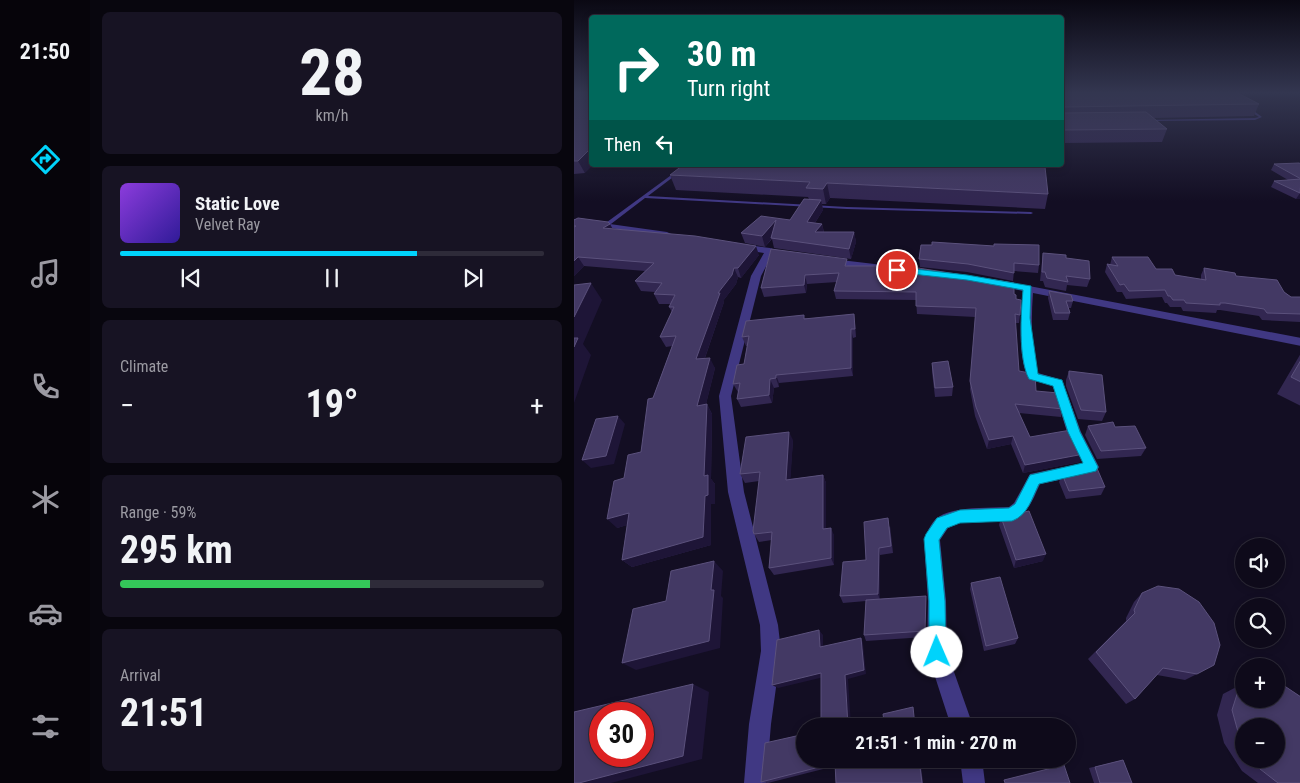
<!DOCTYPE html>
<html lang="en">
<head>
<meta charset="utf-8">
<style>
	:root { --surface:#0e0a1a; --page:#171323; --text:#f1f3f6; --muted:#9b9aa2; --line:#2e2b39; --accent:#00d3fb }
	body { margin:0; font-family:"Roboto Condensed",sans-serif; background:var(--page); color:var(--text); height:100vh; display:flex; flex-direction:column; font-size:19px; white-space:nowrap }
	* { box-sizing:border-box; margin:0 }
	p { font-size:16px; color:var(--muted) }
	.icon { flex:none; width:28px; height:28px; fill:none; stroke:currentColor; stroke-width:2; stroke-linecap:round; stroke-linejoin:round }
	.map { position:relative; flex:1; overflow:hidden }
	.panel { display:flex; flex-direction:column; gap:12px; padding:12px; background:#08060e; width:484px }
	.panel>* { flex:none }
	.hud { position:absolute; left:15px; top:15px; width:475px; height:152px; border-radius:5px; box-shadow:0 2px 8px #0003,0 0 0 1px var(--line); background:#00695c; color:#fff; overflow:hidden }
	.controls { position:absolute; left:661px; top:538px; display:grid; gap:10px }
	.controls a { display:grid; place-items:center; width:50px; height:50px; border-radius:50%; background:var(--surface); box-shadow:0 2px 8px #0003,0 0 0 1px var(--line); font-size:25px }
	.speed { position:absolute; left:15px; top:702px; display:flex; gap:10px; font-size:25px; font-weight:700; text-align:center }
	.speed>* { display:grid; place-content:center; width:65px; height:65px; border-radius:50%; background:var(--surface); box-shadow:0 2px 8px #0003,0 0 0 1px var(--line); line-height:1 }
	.speed .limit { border:8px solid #d22; background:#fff; color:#111 }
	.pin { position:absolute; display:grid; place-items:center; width:42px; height:42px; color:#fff; margin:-21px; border:2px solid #fff; border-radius:50%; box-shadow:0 1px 5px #0007 }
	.me { position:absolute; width:55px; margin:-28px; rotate:359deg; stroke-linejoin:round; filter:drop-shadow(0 0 4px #0008) }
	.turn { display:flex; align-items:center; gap:18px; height:105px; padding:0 15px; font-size:22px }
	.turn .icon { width:65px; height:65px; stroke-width:2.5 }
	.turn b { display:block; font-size:35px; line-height:42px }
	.then { display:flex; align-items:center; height:48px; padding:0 15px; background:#0003; gap:10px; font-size:19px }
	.big { font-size:38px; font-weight:700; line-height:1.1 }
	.panel .tile { flex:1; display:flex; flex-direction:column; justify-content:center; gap:8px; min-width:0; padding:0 18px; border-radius:8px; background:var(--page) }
	.panel .dial { align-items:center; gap:0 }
	.dial b { font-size:65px; line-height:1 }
	.song { display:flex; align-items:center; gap:15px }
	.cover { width:60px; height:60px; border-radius:8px; background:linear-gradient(135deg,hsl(270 70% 55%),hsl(250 70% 35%)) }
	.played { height:5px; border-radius:2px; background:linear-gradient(90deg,var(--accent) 70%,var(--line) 70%) }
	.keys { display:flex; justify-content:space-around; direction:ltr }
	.heat { display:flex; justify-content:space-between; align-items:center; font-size:28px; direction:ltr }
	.charge { height:8px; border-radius:4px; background:linear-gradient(90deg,#34c759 59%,var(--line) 0) }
	.trip { position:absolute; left:222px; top:718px; width:280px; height:50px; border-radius:25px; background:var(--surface); box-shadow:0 2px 8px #0003,0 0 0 1px var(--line); font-weight:700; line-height:50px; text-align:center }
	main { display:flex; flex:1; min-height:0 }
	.tabs { display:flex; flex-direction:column; width:90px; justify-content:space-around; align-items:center; background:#06040a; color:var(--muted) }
	.tabs .icon { width:35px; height:35px }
	.tabs .selected { color:var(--accent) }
	.tabs b { font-size:22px; color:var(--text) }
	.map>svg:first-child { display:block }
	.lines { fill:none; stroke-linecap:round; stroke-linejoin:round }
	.lane { fill:#403883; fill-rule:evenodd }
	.street { fill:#403883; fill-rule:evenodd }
	.wall { fill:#322751; fill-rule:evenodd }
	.shaded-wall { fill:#1e1537 }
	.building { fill:#433964; stroke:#5b517c; fill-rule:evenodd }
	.route { fill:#00d3fb; stroke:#0089a3 }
</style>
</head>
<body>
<main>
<nav class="tabs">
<b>21:50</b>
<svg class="icon selected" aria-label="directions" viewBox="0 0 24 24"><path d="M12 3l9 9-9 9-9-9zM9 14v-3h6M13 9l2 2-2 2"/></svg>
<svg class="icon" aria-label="music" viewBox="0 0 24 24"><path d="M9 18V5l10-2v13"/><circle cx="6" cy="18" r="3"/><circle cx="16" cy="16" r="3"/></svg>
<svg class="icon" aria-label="phone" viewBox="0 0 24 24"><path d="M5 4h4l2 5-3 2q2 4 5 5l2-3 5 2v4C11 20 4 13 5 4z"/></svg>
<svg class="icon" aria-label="climate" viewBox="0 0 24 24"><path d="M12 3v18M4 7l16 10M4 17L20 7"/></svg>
<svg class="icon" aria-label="car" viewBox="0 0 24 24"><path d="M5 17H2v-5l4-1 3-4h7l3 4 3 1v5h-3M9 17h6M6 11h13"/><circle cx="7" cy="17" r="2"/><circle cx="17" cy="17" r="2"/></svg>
<svg class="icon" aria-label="filters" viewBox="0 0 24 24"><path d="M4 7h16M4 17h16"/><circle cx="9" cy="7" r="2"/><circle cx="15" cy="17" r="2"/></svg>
</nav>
<section class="panel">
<div class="tile dial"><b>28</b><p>km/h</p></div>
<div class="tile">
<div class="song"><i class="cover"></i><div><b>Static Love</b><p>Velvet Ray</p></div></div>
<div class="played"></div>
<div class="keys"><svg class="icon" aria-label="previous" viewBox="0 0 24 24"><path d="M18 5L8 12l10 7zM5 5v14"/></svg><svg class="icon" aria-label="pause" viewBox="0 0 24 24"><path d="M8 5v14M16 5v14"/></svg><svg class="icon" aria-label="next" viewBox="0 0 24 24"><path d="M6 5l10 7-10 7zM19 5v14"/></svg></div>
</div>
<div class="tile"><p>Climate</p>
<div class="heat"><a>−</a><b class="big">19°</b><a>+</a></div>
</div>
<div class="tile"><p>Range · 59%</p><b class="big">295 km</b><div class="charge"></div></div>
<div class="tile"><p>Arrival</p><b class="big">21:51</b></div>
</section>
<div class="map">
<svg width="727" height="783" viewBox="0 0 727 783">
	<rect width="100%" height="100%" fill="#130e23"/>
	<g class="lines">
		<path class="lane" d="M674 108H676L688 117 681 120 573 121 572 120 681 118 685 117 674 110Z
			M111 165H115L74 196 273 207 457 212 459 213 457 214 273 209 71 198 33 227H29V225Z"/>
		<path class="street" d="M0 219 93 232 97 234 93 236 0 223Z
			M167 244 196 248 215 254 211 257 198 255 187 276 157 396 170 492 204 625 207 651 197 724 192 783H170L175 724 187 651 186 625 154 492 145 396 177 276 190 253 164 249 163 247Z
			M258 259 360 271 365 274 360 277 255 264 253 262Z
			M424 280 727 338V346L459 293C457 320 457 347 464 373L488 380 507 432 525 467 523 471 518 473 466 484C459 499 454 515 438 521L386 523 374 528 366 540 372 601 373 652 399 726H377L353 652 354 601 350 539C353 533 357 523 362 519 375 506 417 508 435 507L440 503 456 474 509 463 493 432 479 386 455 379C443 357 447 315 449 291L421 285V281Z
			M386 759H408L411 783H389Z"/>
	</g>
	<path class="wall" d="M0 92 11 173 0 174Z
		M488 92 685 104 680 116 579 118 593 129 588 142 488 143Z
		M700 164H727V199H722L697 187 700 181 714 180 697 170Z
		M96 175 474 194 471 209 256 198 252 204H248L249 210 241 223 248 224 250 232H280L282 242 277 259 200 248 198 239 191 247 171 243 167 233 216 220 235 199 234 197 102 190Z
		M0 220 39 229 185 255 167 278 164 277 162 284 149 301 150 302 131 358 141 368 132 404H133L138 414 137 479 141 484V504H137V545L58 567 48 560 53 525 43 528 50 478 67 452 79 398 98 346 92 347 86 337 98 312 95 307 97 304H85L80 294 81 292 67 291 61 281 71 271 10 266 0 276Z
		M347 245 465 265 464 273 440 271 439 281 393 272 346 267 345 259Z
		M197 249 274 266 440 294 442 299 446 315 445 323H441L445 371 462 391 489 409 487 417 445 413 456 437 506 462 449 473 437 444 413 449 401 416 396 389 401 317 343 314 342 300 262 299 260 291 263 282 233 284 232 293 190 297 187 288Z
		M469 253 492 258 516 279 513 287 493 285 492 291 471 287 469 281H466L468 261Z
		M538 257 601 275 627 280V275L630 268 662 276 710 292 717 297H727V322L688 320 685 316 646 310H643L642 313 609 311 607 307H596L593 303H591L588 297 552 299 548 292H543L531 272 533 264 536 265Z
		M475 291 499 301 497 308H495L496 313 494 320H479L474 298Z
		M231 318 281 323 282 337 279 338V376L205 383V387L200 388 198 403 167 407 163 399 164 392 159 384 170 364 173 346H172L168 337Z
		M727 353V406L703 394Z
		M358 363 379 387 378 396 361 397 358 372Z
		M495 371 532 412 528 421 504 419 492 386V380Z
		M514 426 541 427 572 448 567 456 523 459 511 435Z
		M219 440 216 479 249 475 252 483V528L260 535V565L200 575 195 568 198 540 185 542 180 534 185 481 171 483 166 474Z
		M488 474 531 487 527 495 492 499 485 482Z
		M427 517 469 561 440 568 425 525Z
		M316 526 319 553 306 555V599L352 596 351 637 292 641 290 635 292 601 269 603 266 596 292 560Z
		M397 583 444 638 441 644 410 651 396 589Z
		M568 593 623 674 611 680 583 675 561 699 552 704 514 659 552 621V618L560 602Z
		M670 683V699L727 783H684L668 771 650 743 643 715 649 694ZM670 726 702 759H670Z
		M231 734 346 759 349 783H262L261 766 194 783 187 782Z
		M549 760 558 783H520L515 768Z"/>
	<path class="shaded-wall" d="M18 147V165H19L11 173 4 161Z
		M253 183 256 198 252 204 249 189Z
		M726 193 727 199H722Z
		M247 200 249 210 235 232 233 222Z
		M202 220 204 230 191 247 188 236Z
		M36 224 41 233 29 228Z
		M248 224 250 234 241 232Z
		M280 232 282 242 277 259 275 249Z
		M182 246 185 255 167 278 164 268Z
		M4 257 10 266 0 276V261Z
		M160 268 164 277 162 284 149 301 150 302 127 369 122 359 144 293Z
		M231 275 233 284 232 293 230 285Z
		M17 283 28 300 9 344 17 355 0 403V317Z
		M277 329 279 338V376L277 368Z
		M136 358 141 368 129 416 123 406Z
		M202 375 205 383V387L202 378Z
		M196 379 200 388 198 403 195 395Z
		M133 404 138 414 137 479 141 484V504H137V545L58 567 48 560 131 496 130 476Z
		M44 416 51 424 40 464 17 468 8 460Z
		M215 432 219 440 216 488 212 480Z
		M439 436 437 444 413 449 415 440Z
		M510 454 506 462 449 473 451 465Z
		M249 475 252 483V536L249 529Z
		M55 513 64 522 43 528 33 519Z
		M257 528 260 535V565L257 558Z
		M305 548 306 555V600L304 594Z
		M472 554 469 561 440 568 442 560Z
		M140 561 149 571 147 596 149 598 146 648 62 670 48 663 137 590Z
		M245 630 249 635V652L246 647Z
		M287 638 289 643 292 674 274 679 277 726H274L271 675Z
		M247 673 250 677 204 688 198 685Z
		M119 684 135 692 128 759 37 783H5Z"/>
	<path class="building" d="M0 92H18V147L4 161H0Z
		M488 92H662L685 104 490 107 488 109 490 113 572 112 593 129 488 130Z
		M725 163 727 164V179L700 164Z
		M109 165H432L471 167 474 194 253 183 249 189 232 188 236 182 96 175Z
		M727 179 726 193 700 181Z
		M230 199 247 200 233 222 248 224 241 232H280L275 249 197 238 202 220 188 236 167 233 187 216 216 220Z
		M4 218 34 222 36 224 29 228 121 236 182 246 164 268H160L158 275 144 293H146L122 359 136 358 123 406 133 404 130 476 134 475V495L131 496 129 537 48 560 55 513 33 519 40 481 50 478 54 455 67 452 74 399 79 398 102 336 86 337 100 307H95L101 295 80 294 88 283 61 281 80 263 4 257 0 261V227L2 226H0V220Z
		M358 242 420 246V244L465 245V265L440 263V273L394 264 345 259 347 245H358Z
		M197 249 273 259 271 266H313L312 272H344V268L440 283V294L442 295V299L447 300 446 315 441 314 445 371 461 374 462 391 484 393 489 409 441 404 456 437 497 430 510 454 451 465 439 436 415 440 402 407 396 381 402 308 342 306V292L260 291 265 273 231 275 230 285 187 288Z
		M469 253 492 255V258L515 261 516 279 492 276 494 282 473 278 471 272H468Z
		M538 257H574L582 269H598L601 275 632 280 630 268 661 273 662 276 703 280 710 292 717 297H727V314L693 313 690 309 651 303H646V305L612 303 610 300H599L596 296H594L591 290 555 291 550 284 546 285 533 264 544 266Z
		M17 283 0 317V285Z
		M475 291 497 295 499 301H492L496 313H481Z
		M280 314 281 329H277V368L202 375V378L196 379 195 395 163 399 166 383 159 384 163 365 170 364 175 336 168 337 172 321 230 315V319Z
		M0 338H4L0 347Z
		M727 360V382L717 377Z
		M374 361 379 387 361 388 358 363Z
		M495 371 528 375 532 412 507 410 495 377Z
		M44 416 32 456 8 460 22 419Z
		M539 422 541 427 561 426 572 448 527 451 514 426Z
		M215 432 212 480 249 475V529L257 528V558L195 568 198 532 180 534 179 531 186 472 166 474 172 437Z
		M522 466 531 487 495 491 488 474Z
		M455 511 472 554 442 560 427 517Z
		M314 518 317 546 305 548 304 594 266 596 269 562 292 560 290 522Z
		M140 561 137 590H140L135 641 48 663 59 609 92 601 97 571Z
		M426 577 444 638 412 646 397 583Z
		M584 586 605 589 625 602 640 623 646 645 640 665 623 674 589 668 561 699 522 652 561 613 560 610 568 593Z
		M352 596 351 631 290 635 292 600Z
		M245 630 246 647 287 638 290 670 271 675 274 726H247V673L198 685 203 640Z
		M702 682 706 683 727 697V783H704L686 769 679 759H702V726H670V745L666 739 658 710 665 688 670 685V699H702Z
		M119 684 109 756 5 783H0V712ZM26 714H69V756H26Z
		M339 707 341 726H287L310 721 309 714Z
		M231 734V759H345L348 783H262L261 763 187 782 191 743Z
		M549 760 558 783H526L521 767Z
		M490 765 496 783H431L430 780Z"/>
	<linearGradient id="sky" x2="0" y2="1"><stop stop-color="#0a0813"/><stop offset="0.46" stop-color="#333650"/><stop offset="1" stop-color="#333650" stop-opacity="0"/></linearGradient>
	<rect width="727" height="201" fill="url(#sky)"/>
	<path class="route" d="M323 267 393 275 457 286 456 318 464 374 488 380 506 432 524 467 522 471 518 472 465 484C458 498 454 515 438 521L386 523 373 528 365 540 371 601 372 652 370 658 363 661 357 658 355 652V601L350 539 352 534 363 518 386 510 435 508 441 504 456 475 509 463 494 432 479 386 455 379C444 358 447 313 449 290L393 280 320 272V268Z"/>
</svg>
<div class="controls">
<a><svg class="icon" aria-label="sound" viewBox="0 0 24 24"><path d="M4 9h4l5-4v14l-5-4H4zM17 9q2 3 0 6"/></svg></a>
<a><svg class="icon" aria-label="search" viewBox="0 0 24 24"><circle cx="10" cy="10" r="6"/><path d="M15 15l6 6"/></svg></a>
<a>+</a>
<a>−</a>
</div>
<div class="speed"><div class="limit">30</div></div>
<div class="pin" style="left:323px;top:270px;background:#d93025"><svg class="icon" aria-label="arrive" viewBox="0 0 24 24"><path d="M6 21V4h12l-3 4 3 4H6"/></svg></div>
<svg class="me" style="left:363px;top:652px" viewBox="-20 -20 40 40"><circle r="19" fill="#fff"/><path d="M0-13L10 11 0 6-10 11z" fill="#00d3fb"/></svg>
<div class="trip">21:51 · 1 min · 270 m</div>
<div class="hud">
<div class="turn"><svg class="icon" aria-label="right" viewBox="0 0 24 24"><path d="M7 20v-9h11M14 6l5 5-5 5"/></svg><div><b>30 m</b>Turn right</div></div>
<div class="then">Then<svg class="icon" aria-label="left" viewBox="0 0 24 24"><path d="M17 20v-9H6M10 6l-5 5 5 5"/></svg></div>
</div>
</div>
</main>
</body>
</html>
